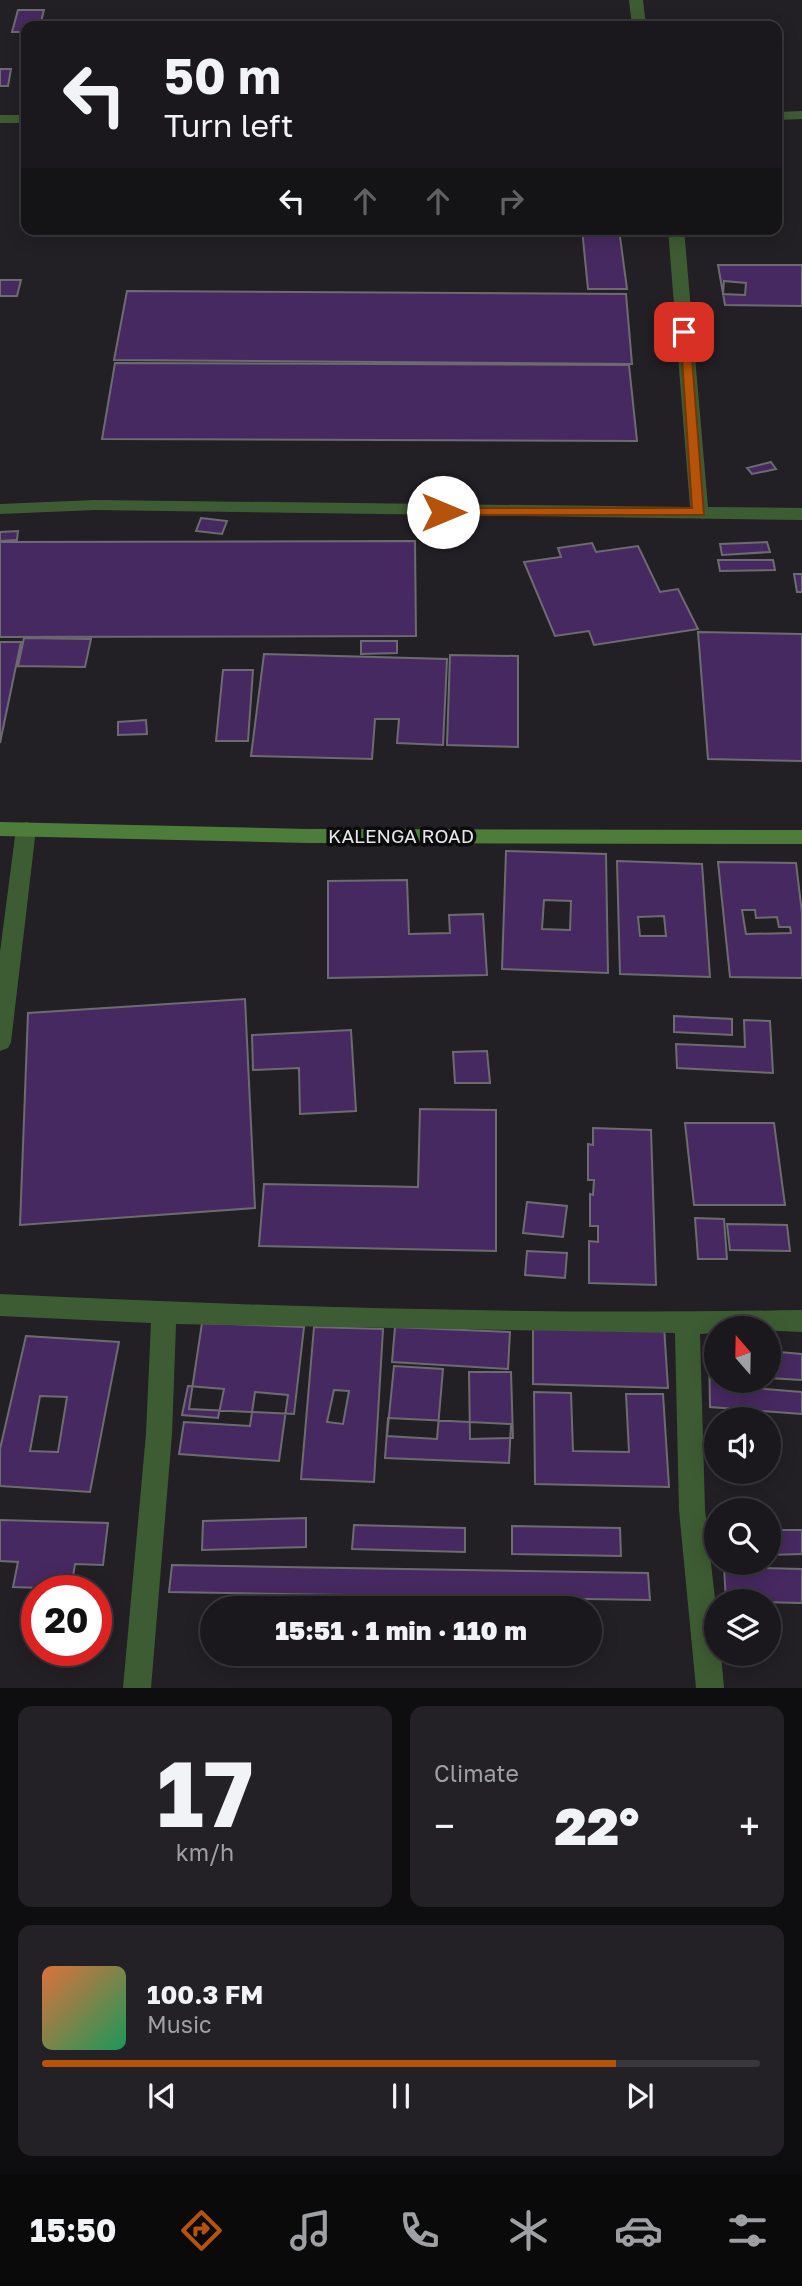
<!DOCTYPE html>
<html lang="en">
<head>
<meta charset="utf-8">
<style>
	:root { --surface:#1a181c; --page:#232125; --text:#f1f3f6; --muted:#9fa0a3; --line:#38373b; --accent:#b45309 }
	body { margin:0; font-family:"Golos Text",sans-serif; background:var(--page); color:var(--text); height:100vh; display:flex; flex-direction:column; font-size:26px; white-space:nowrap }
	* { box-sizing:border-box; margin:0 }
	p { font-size:23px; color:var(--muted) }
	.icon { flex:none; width:38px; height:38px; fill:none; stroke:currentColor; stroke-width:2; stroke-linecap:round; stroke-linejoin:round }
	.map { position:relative; height:1688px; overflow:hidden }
	.sheet { display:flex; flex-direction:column; gap:18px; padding:18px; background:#0e0d0f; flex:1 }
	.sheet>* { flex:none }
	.top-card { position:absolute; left:21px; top:21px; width:761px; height:214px; border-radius:14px; box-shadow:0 4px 18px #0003,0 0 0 2px var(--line); background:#1a181c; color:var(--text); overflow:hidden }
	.needle { width:46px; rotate:340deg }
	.controls { position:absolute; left:704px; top:1316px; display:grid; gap:14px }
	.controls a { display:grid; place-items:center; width:77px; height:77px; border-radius:50%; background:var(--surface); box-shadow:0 4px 18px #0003,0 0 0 2px var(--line); font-size:35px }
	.speed { position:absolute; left:21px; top:1575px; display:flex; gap:14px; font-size:35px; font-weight:700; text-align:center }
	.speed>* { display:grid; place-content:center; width:91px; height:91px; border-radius:50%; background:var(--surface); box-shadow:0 4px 18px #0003,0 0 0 2px var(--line); line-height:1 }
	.speed .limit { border:10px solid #d22; background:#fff; color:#111 }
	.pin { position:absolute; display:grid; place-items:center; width:60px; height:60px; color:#fff; margin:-30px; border-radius:14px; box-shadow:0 4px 10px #0006 }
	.me { position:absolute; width:77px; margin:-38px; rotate:90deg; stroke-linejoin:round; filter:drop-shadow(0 0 5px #0008) }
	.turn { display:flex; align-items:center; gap:24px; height:147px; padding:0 28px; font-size:32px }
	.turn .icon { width:91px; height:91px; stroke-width:2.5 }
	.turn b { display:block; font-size:49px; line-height:60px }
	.lanes { display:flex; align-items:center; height:66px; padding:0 28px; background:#0003; justify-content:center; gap:35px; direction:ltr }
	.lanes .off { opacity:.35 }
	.big { font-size:52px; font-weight:800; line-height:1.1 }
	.sheet .widget { flex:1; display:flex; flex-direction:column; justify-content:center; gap:10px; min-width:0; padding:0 24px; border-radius:14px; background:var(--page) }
	.sheet .dial { align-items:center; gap:0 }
	.dial b { font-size:91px; line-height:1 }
	.song { display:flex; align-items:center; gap:21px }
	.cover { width:84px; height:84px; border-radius:10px; background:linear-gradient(135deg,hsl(20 70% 55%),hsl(150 70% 35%)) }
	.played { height:7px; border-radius:4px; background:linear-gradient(90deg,var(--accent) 80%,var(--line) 80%) }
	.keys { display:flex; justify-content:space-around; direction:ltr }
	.heat { display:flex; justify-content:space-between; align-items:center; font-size:38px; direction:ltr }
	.sheet .tiles { flex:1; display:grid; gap:18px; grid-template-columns:1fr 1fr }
	.widget:last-child { grid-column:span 2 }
	.trip { position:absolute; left:200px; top:1596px; width:402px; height:70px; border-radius:35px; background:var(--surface); box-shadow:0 4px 18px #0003,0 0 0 2px var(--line); font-weight:800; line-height:70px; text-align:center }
	.tabs { display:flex; height:112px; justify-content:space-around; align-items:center; background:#0a0a0b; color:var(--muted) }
	.tabs .icon { width:49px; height:49px }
	.tabs .on { color:var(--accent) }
	.tabs b { font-size:32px; color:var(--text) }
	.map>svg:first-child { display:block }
	.building { fill:#472961; stroke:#6d6b71; stroke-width:2; fill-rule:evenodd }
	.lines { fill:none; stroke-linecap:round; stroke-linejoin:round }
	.service { fill:#3e5c34; fill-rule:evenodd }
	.minor { fill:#3e5c34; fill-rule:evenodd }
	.secondary { fill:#4d7c3b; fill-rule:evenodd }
	.route { fill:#b45309; stroke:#753606; stroke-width:2 }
	.labels { text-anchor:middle; stroke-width:7; stroke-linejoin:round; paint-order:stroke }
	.street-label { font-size:19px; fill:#e6e5e8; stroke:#0b0a0d }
</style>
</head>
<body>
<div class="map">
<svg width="802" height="1688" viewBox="0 0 802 1688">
	<rect width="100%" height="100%" fill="#232025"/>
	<path class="building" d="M18 10H44L40 26H26V32H12Z
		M0 69H11L8 86H0Z
		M582 229H619L627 289H588Z
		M718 265H802V306L725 305Z
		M0 280H21L17 296H0Z
		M724 281 746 283 745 295 723 294Z
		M127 291 626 294 632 364 114 360Z
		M115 363 629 365 637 441 102 439Z
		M771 462 776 469 752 474 747 468Z
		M201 518 227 521 222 534 196 531Z
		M18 531 17 540 0 541V532Z
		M415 541 416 636 0 637V542Z
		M767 542 770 552 722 555 720 544Z
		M592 543 596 552 638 546 660 592 678 589 698 629 594 645 589 631 555 636 524 562 561 557 558 548Z
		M718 560H773L775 570 720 571Z
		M794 574H802V592H797Z
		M698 632 802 634V761L708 759Z
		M24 638 91 639 85 667 18 666Z
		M361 641H397V653L361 654Z
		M0 642H21L0 743Z
		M264 654 447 659 443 745 397 743 399 719H375L372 759 251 756Z
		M450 655 518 656V747L447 745Z
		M223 670H253L248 741H216Z
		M146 720 147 734 118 735V722Z
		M506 851 606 854 608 973 502 969ZM544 900 571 901 570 930 542 929Z
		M617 861 702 864 710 977 620 974ZM664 916 666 936H640L638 917Z
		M718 862 796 863 802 913V978L730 977ZM742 910H755L756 918 777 917 779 927H790L791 933 746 934Z
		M407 880 409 934 450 933 449 915 483 914 487 975 328 978V881Z
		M245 999 255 1208 20 1225 28 1013Z
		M674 1016 732 1019V1035L674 1032Z
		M744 1020 770 1021 773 1073 677 1068 676 1044 745 1047Z
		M351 1030 356 1111 300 1114 299 1068 253 1070 252 1035Z
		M487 1051 490 1083H455L453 1052Z
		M420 1109 496 1110V1251L259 1246 264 1184 418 1187Z
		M685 1123H774L785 1205H694Z
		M593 1128 651 1130 656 1285 589 1283V1241L598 1242V1226H590V1194L593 1195 594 1180H588V1144L593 1145Z
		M527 1202 567 1206 563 1237 523 1233Z
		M695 1218 724 1219 727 1259H698Z
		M727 1224 787 1225 790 1251 730 1250Z
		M527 1251 567 1253 565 1278 525 1275Z
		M202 1323 304 1327 294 1414 189 1409Z
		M533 1324 664 1326 668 1388 533 1384Z
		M314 1327 383 1329 374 1482 301 1479ZM334 1390 349 1391 343 1424 327 1422Z
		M395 1327 510 1332 508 1369 392 1362Z
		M26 1336 119 1342 90 1492 0 1486V1449ZM40 1396 67 1397 58 1452 30 1451Z
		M709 1347H716V1381H739V1387L802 1392V1414L710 1407Z
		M768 1351 802 1354V1380L768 1378Z
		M394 1366 443 1369 437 1439 387 1436Z
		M469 1372H511L513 1438 470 1439Z
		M188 1386 224 1389 218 1418 182 1415Z
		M255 1392 288 1395 279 1461 179 1454 184 1422 250 1426Z
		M534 1392 571 1393 573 1451 629 1452 626 1394H663L669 1487 535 1484Z
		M388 1418 511 1424 509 1463 385 1458Z
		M306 1518V1547L202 1550 203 1521Z
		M0 1520 108 1523 103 1565 75 1564 71 1589 13 1587 18 1562 0 1561Z
		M354 1525 465 1528V1552L352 1549Z
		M512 1526 620 1528 621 1556 512 1554Z
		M768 1530H802V1554L768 1555Z
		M172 1565 648 1573 650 1600 169 1592Z
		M724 1567 802 1569V1603L726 1601Z"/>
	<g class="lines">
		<path class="service" d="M629 0H643L646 26H632Z
			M802 111V119L777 120V112Z
			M0 115H26V123H0Z
			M668 229H684L708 507 802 508V520L95 510 0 514V504L95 500 690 507Z"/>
		<path class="minor" d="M26 822 33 824 36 829 11 1042 8 1048 0 1051V952L16 829 19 824Z
			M0 1294C267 1307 535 1315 802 1310V1332L716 1328V1333L700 1334 705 1510 716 1608V1654H721L724 1688H696L679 1510 675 1333 176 1324 172 1434 151 1688H123L146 1434 151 1323 0 1316Z"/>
		<path class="secondary" d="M0 822 308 829 802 830V844L308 843 0 836Z"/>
	</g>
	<path class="route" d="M680 329 690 332 704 515H439L437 512 443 508H692Z"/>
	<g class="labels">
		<g class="street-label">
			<text x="401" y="843">KALENGA ROAD</text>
		</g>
	</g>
</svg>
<div class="controls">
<a><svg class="needle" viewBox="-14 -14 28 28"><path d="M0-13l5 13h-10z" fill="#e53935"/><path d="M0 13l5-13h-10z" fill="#9fa0a3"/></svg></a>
<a><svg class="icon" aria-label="sound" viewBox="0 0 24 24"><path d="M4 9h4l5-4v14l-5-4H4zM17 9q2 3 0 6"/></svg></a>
<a><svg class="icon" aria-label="search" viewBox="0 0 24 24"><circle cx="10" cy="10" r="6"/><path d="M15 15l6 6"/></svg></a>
<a><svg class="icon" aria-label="layers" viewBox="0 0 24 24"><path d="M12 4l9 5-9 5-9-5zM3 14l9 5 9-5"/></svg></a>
</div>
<div class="speed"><div class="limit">20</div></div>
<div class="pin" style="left:684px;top:332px;background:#d93025"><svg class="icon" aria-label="arrive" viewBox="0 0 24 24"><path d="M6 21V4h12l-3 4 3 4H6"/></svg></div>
<svg class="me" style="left:443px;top:512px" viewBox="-20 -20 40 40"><circle r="19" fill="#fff"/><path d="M0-13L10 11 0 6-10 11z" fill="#b45309"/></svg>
<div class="trip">15:51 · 1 min · 110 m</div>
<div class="top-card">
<div class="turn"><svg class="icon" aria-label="left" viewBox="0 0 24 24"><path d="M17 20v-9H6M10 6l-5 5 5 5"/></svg><div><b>50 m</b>Turn left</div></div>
<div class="lanes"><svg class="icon" aria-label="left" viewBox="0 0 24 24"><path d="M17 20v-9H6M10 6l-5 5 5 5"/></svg><svg class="icon off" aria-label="ahead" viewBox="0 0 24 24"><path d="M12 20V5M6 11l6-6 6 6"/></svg><svg class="icon off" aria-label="ahead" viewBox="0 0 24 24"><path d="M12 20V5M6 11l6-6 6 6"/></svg><svg class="icon off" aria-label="right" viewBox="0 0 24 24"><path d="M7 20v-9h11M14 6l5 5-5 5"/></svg></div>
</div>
</div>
<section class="sheet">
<div class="tiles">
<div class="widget dial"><b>17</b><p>km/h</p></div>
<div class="widget"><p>Climate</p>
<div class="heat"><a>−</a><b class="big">22°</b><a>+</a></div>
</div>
<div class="widget">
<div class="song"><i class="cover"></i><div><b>100.3 FM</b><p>Music</p></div></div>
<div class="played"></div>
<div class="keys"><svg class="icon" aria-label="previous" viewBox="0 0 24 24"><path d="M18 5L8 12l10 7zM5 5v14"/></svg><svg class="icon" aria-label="pause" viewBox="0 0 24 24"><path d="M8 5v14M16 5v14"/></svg><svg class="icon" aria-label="next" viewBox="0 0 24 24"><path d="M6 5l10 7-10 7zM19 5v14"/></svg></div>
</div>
</div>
</section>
<nav class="tabs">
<b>15:50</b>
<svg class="icon on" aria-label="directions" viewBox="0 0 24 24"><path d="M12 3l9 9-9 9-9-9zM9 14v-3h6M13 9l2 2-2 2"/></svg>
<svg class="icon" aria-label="music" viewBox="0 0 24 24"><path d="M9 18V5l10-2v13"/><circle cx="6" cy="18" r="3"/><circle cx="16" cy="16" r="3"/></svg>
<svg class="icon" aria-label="phone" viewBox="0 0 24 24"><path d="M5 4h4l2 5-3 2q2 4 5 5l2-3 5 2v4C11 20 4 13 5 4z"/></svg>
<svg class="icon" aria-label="climate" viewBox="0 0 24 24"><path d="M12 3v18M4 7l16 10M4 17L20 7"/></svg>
<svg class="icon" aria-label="car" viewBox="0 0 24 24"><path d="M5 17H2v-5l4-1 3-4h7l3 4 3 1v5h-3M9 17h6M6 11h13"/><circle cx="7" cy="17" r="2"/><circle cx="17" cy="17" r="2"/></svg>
<svg class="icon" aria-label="filters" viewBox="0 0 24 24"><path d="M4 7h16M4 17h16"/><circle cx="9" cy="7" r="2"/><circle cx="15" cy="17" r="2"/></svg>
</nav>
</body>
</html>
